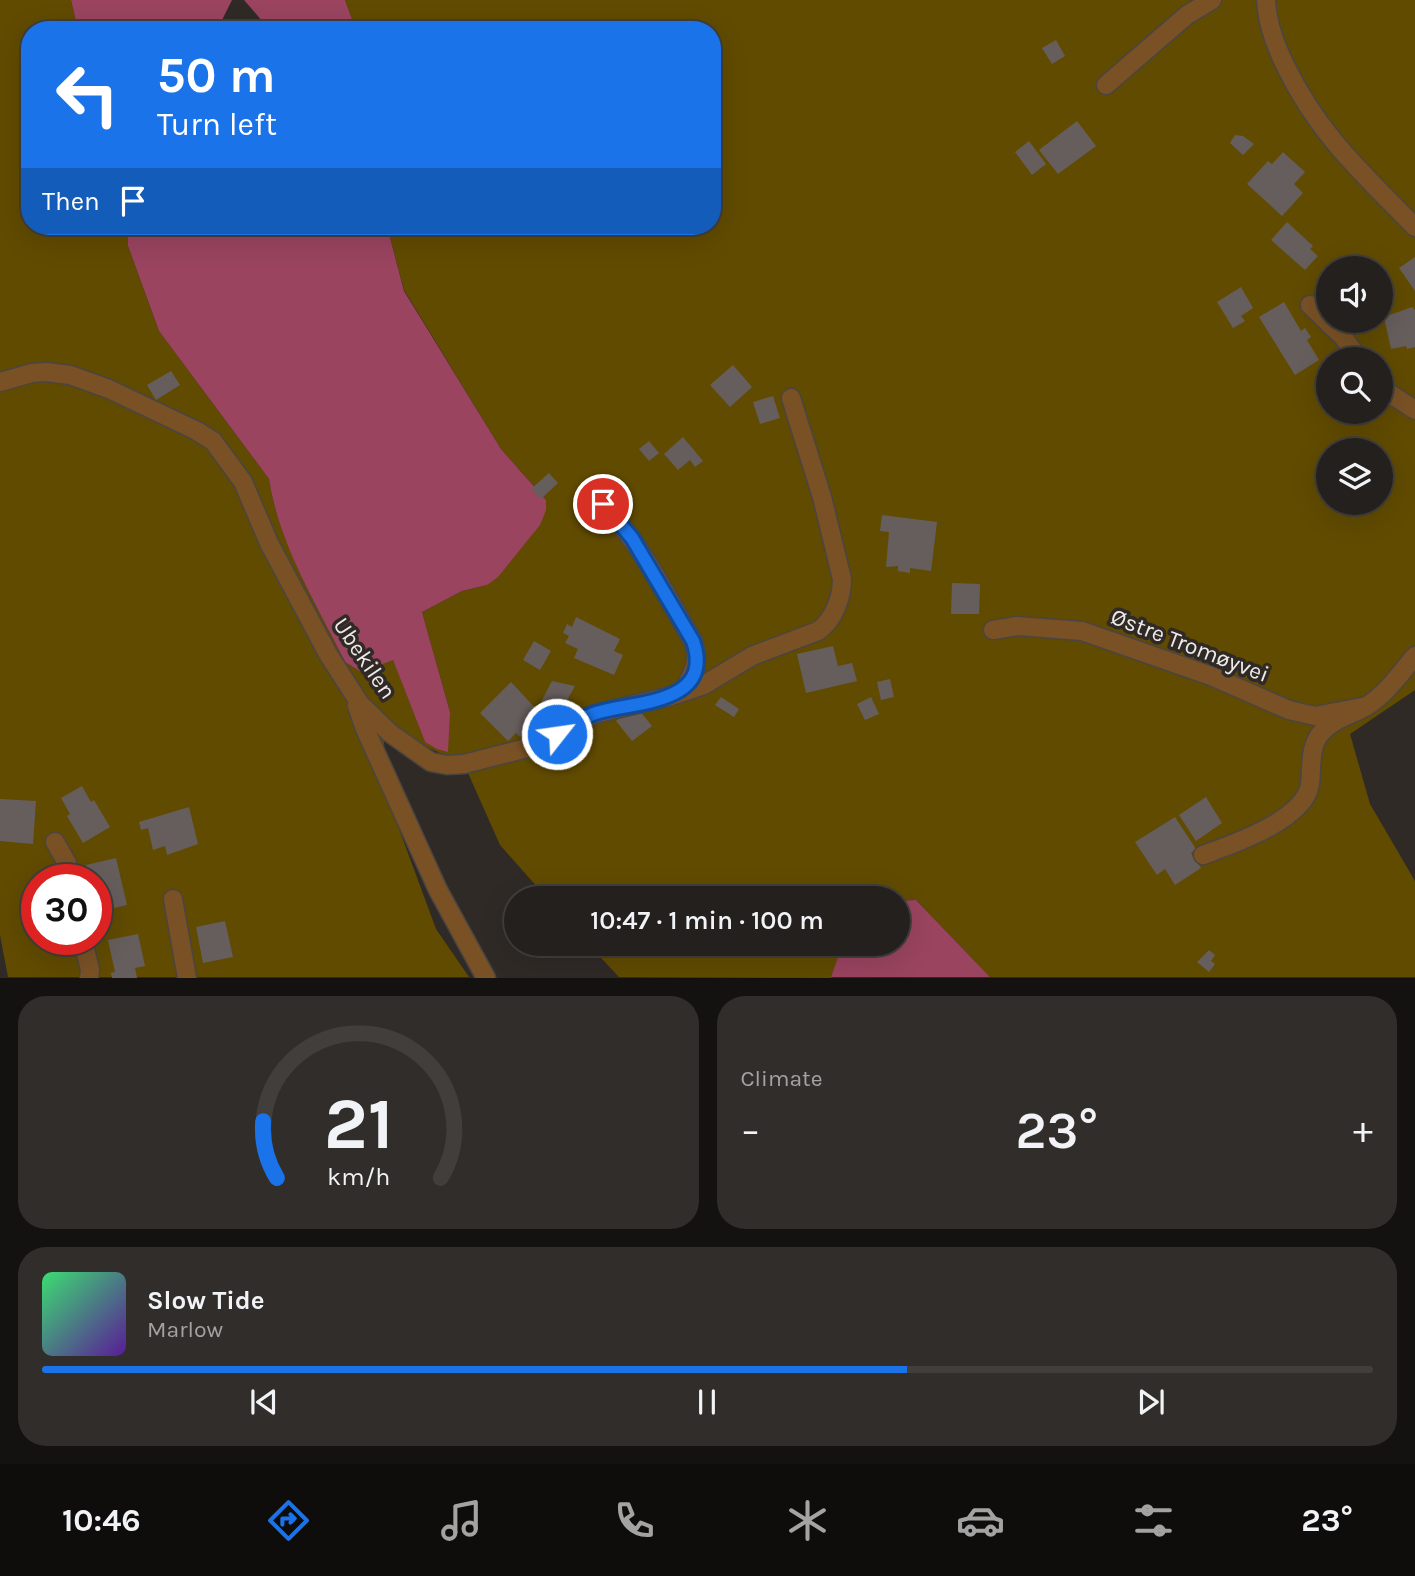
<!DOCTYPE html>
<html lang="en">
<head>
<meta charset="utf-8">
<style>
	:root { --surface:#24201d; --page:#302d2a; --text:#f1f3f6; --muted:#a3a3a4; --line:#413e3b; --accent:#1a73e8 }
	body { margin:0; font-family:Karla,sans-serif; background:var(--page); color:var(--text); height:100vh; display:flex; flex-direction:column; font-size:26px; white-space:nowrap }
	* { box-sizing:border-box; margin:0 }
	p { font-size:23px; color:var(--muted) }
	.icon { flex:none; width:38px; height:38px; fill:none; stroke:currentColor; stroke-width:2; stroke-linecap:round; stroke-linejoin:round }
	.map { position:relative; height:978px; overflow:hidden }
	.details { display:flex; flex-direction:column; gap:18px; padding:18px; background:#141210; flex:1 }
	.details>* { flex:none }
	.top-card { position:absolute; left:21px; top:21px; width:700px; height:214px; border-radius:28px; box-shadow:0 7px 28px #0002,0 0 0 2px var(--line); background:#1a73e8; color:#fff; overflow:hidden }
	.tools { position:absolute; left:1316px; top:256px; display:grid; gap:14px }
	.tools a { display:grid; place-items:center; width:77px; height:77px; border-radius:50%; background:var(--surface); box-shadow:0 7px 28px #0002,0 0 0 2px var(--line); font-size:35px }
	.speed { position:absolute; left:21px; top:864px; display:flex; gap:14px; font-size:35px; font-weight:700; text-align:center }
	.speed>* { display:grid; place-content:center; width:91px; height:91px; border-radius:50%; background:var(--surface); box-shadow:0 7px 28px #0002,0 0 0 2px var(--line); line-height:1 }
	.speed .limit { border:10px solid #d22; background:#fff; color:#111 }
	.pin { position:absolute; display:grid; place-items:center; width:60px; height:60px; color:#fff; margin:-30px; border:4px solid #fff; border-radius:50%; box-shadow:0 2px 7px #0007 }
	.me { position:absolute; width:77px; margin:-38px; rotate:60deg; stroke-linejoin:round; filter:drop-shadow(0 0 5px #0008) }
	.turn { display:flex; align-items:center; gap:24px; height:147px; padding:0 21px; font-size:32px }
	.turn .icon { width:91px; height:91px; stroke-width:2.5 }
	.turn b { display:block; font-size:49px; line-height:60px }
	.then { display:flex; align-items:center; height:66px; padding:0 21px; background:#0003; gap:14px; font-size:26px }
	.big { font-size:52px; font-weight:600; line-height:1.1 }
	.details .tile { flex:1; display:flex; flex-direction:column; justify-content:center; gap:10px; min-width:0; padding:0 24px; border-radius:28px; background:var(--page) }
	.details .dial { align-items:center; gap:0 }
	.dial svg { height:182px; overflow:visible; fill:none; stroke:var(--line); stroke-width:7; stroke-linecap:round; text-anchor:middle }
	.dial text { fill:var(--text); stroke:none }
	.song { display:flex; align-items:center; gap:21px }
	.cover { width:84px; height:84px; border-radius:10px; background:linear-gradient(135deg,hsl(140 70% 55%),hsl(270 70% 35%)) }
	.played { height:7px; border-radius:4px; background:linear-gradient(90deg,var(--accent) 65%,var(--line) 65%) }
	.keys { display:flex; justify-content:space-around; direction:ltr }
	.heat { display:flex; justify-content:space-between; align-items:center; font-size:38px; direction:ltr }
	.details .tiles { flex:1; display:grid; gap:18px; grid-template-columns:1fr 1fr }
	.tile:last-child { grid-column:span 2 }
	.trip { position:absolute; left:504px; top:886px; width:406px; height:70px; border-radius:35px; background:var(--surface); box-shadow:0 7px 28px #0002,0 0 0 2px var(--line); font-weight:600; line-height:70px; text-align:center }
	.tab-bar { display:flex; height:112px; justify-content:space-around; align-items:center; background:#0e0d0c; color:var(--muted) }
	.tab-bar .icon { width:49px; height:49px }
	.tab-bar .active { color:var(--accent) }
	.tab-bar b { font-size:32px; color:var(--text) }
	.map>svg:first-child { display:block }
	.green { fill:#614b01; fill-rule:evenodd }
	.water { fill:#9a4460 }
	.building { fill:#665e5d }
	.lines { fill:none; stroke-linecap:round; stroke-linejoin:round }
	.minor-casing { stroke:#4b4542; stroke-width:21 }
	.minor { stroke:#795125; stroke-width:18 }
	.route-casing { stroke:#114b97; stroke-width:18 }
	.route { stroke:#1a73e8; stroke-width:12 }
	.labels { text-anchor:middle; stroke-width:7; stroke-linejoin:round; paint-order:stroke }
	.street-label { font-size:23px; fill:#eeeae8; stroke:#302a27 }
</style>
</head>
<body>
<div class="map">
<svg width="1415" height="978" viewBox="0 0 1415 978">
	<rect width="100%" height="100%" fill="#302a27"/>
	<path class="green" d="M0 0H71L78 30H30V226H128V246L159 331 269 479C279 544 316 603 345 662L361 672 393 659 425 742 450 712 422 612 462 591 487 585 546 500 501 449 404 290 387 226H712V30H356L345 0H1415V690L1350 734 1370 804 1415 881V977H990L916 900 898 901V898H547L500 845 468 773 438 752 383 729 388 799 436 929 469 977H8L0 935ZM1328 268H1381V320H1328ZM1328 359H1381V411H1328ZM1328 450H1381V502H1328ZM37 880H96V940H37Z
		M587 943H843L831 978 619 977Z"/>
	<path class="water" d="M71 0H232L217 30H78Z
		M244 0H345L356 30H270Z
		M128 226H387L404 291 501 449 546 500V510L540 525 498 577 487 585 462 591 422 612 450 712 448 752 437 749 425 742 393 660 361 672 345 662C316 603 279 545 269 479L159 331 128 246Z
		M916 900 990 977H831L843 943H898V901Z"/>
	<path class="building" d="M1056 40 1065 56 1052 64 1042 48Z
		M1077 121 1096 146 1058 174 1039 150Z
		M1235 135 1243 136 1254 144 1243 155 1230 143Z
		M1029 141 1046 164 1032 175 1015 152Z
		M1283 152 1305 172 1294 184 1303 193 1282 216 1247 184 1268 161 1272 164Z
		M1287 222 1313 246 1310 249 1318 256 1305 270 1271 240Z
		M1415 257V291L1399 268Z
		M1241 287 1253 308 1241 316 1245 321 1233 328 1217 302Z
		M1284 302 1301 331 1305 328 1311 337 1307 340 1319 360 1295 375 1259 317Z
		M1412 307 1415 310V347L1407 349 1406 346 1391 349 1384 317Z
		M733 365 752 387 730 407 710 385Z
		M171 371 180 385 156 400 147 385Z
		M773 396 780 418 760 424 753 402Z
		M683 437 703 461 695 467 690 460 678 470 664 454Z
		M649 441 659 453 649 461 639 449Z
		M549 473 558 483 541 499 531 489Z
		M882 515 937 522 931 571 910 568V573L898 571V566L886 567 889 532 880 531Z
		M952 583 980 584 979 614H951Z
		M576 617 620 639 614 651 623 655 614 675 574 658 578 649 565 643 569 636 563 633 567 624 572 627Z
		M534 641 551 651 540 670 523 660Z
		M833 646 838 666 852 663 857 681 806 693 797 654Z
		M890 679 894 697 881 700 877 682Z
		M552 681 575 686 558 717 541 702Z
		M511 682 538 711 534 715 538 719 532 725 536 729 527 738 523 734 520 737 516 733 508 741 480 713Z
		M721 697 739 709 734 717 715 705Z
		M871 697 879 714 865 720 857 704Z
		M635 705 652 726 632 741 616 721Z
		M82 786 91 802 94 800 110 827 83 843 67 816 70 814 61 798Z
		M1206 797 1222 823 1196 841 1179 815Z
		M0 799 36 801 33 844 0 841Z
		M189 807 198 844 167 855 165 846 153 850 148 828 141 830 139 822Z
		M1175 817 1196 849 1191 853 1201 868 1175 885 1165 869 1157 875 1135 842Z
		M116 858 127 905 97 912 96 880H90L86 865Z
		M225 921 233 957 203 963 196 927Z
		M138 934 145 966 135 968 137 978H112L111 973 115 972 108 940Z
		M1209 950 1215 955 1211 961 1215 964 1209 972 1197 962Z"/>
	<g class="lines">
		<defs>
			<path id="minor" d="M1266 0C1267 23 1276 47 1286 67 1319 135 1363 174 1415 227
				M1106 85 1187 15 1212 0
				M1310 305 1343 337 1359 359
				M0 382 32 373 46 372 70 375 109 389 197 431 213 441 243 482 269 543 328 654 360 704 390 733 431 762 447 765 464 764 539 745 594 714 671 696 704 685 752 656 818 631C834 620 842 597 842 579L822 497 791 398
				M1381 388 1415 410
				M588 492C636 531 662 589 693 641 700 661 694 673 683 691
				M993 630 1017 626 1082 631 1211 676 1289 710 1315 716 1367 706
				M360 704 357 706 365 729 438 890 486 978
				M55 842 67 863 70 880
				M1203 855C1233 844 1305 820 1310 784 1312 767 1309 747 1321 733 1332 719 1352 715 1367 706 1387 693 1400 674 1415 656
				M173 899 187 978
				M83 940 90 970 89 978"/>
		</defs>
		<use href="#minor" class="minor-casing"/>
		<use href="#minor" class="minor"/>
	</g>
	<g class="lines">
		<defs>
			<path id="route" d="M557 734C569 727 582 717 596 713 634 701 715 705 693 641L632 538 603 504"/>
		</defs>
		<use href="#route" class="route-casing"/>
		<use href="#route" class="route"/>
	</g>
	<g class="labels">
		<g class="street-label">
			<text transform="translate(1190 645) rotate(21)" y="8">Østre Tromøyvei</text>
			<text transform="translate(365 658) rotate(56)" y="8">Ubekilen</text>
		</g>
	</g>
</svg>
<div class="tools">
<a><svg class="icon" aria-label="sound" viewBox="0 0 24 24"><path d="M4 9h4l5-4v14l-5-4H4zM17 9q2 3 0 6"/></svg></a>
<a><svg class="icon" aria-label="search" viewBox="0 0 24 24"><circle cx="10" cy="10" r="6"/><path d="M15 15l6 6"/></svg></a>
<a><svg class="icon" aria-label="layers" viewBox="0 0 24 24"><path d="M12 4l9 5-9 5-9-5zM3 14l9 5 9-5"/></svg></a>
</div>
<div class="speed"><div class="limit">30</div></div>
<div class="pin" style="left:603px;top:504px;background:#d93025"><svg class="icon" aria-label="arrive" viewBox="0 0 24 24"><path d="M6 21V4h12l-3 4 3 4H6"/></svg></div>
<svg class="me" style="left:557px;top:734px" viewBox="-20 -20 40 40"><circle r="17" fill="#1a73e8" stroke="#fff" stroke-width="3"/><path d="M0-11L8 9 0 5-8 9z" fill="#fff"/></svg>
<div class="trip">10:47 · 1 min · 100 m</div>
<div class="top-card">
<div class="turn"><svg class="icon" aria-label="left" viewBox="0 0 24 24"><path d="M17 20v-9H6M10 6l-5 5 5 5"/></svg><div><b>50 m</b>Turn left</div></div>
<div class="then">Then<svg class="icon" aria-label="arrive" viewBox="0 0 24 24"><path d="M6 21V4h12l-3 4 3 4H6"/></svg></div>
</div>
</div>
<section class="details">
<div class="tiles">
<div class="tile dial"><svg viewBox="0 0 100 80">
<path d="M14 69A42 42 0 1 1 86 69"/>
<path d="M14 69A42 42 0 0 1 8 44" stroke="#1a73e8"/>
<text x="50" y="56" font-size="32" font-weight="700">21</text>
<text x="50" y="72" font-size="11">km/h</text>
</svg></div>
<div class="tile"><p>Climate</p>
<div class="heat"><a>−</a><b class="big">23°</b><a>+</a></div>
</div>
<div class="tile">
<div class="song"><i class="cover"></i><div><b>Slow Tide</b><p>Marlow</p></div></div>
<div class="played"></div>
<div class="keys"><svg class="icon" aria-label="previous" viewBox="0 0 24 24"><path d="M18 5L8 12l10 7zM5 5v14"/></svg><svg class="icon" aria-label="pause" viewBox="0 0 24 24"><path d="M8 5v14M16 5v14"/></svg><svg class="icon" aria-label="next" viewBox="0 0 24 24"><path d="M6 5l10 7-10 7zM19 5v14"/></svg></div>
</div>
</div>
</section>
<nav class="tab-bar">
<b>10:46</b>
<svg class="icon active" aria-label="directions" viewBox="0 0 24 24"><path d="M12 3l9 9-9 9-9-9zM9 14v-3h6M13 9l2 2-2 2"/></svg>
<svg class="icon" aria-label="music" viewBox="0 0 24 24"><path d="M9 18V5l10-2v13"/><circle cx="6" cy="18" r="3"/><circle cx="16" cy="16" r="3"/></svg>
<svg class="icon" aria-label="phone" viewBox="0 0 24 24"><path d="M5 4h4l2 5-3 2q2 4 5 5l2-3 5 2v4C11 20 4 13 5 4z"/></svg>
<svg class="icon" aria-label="climate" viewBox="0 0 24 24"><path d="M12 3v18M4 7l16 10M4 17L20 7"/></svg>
<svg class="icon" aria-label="car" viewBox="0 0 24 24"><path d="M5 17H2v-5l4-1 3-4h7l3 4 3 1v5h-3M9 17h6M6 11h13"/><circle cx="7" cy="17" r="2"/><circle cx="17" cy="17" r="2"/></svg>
<svg class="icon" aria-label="filters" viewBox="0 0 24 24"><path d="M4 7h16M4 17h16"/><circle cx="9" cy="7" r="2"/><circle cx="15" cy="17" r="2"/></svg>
<b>23°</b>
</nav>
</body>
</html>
